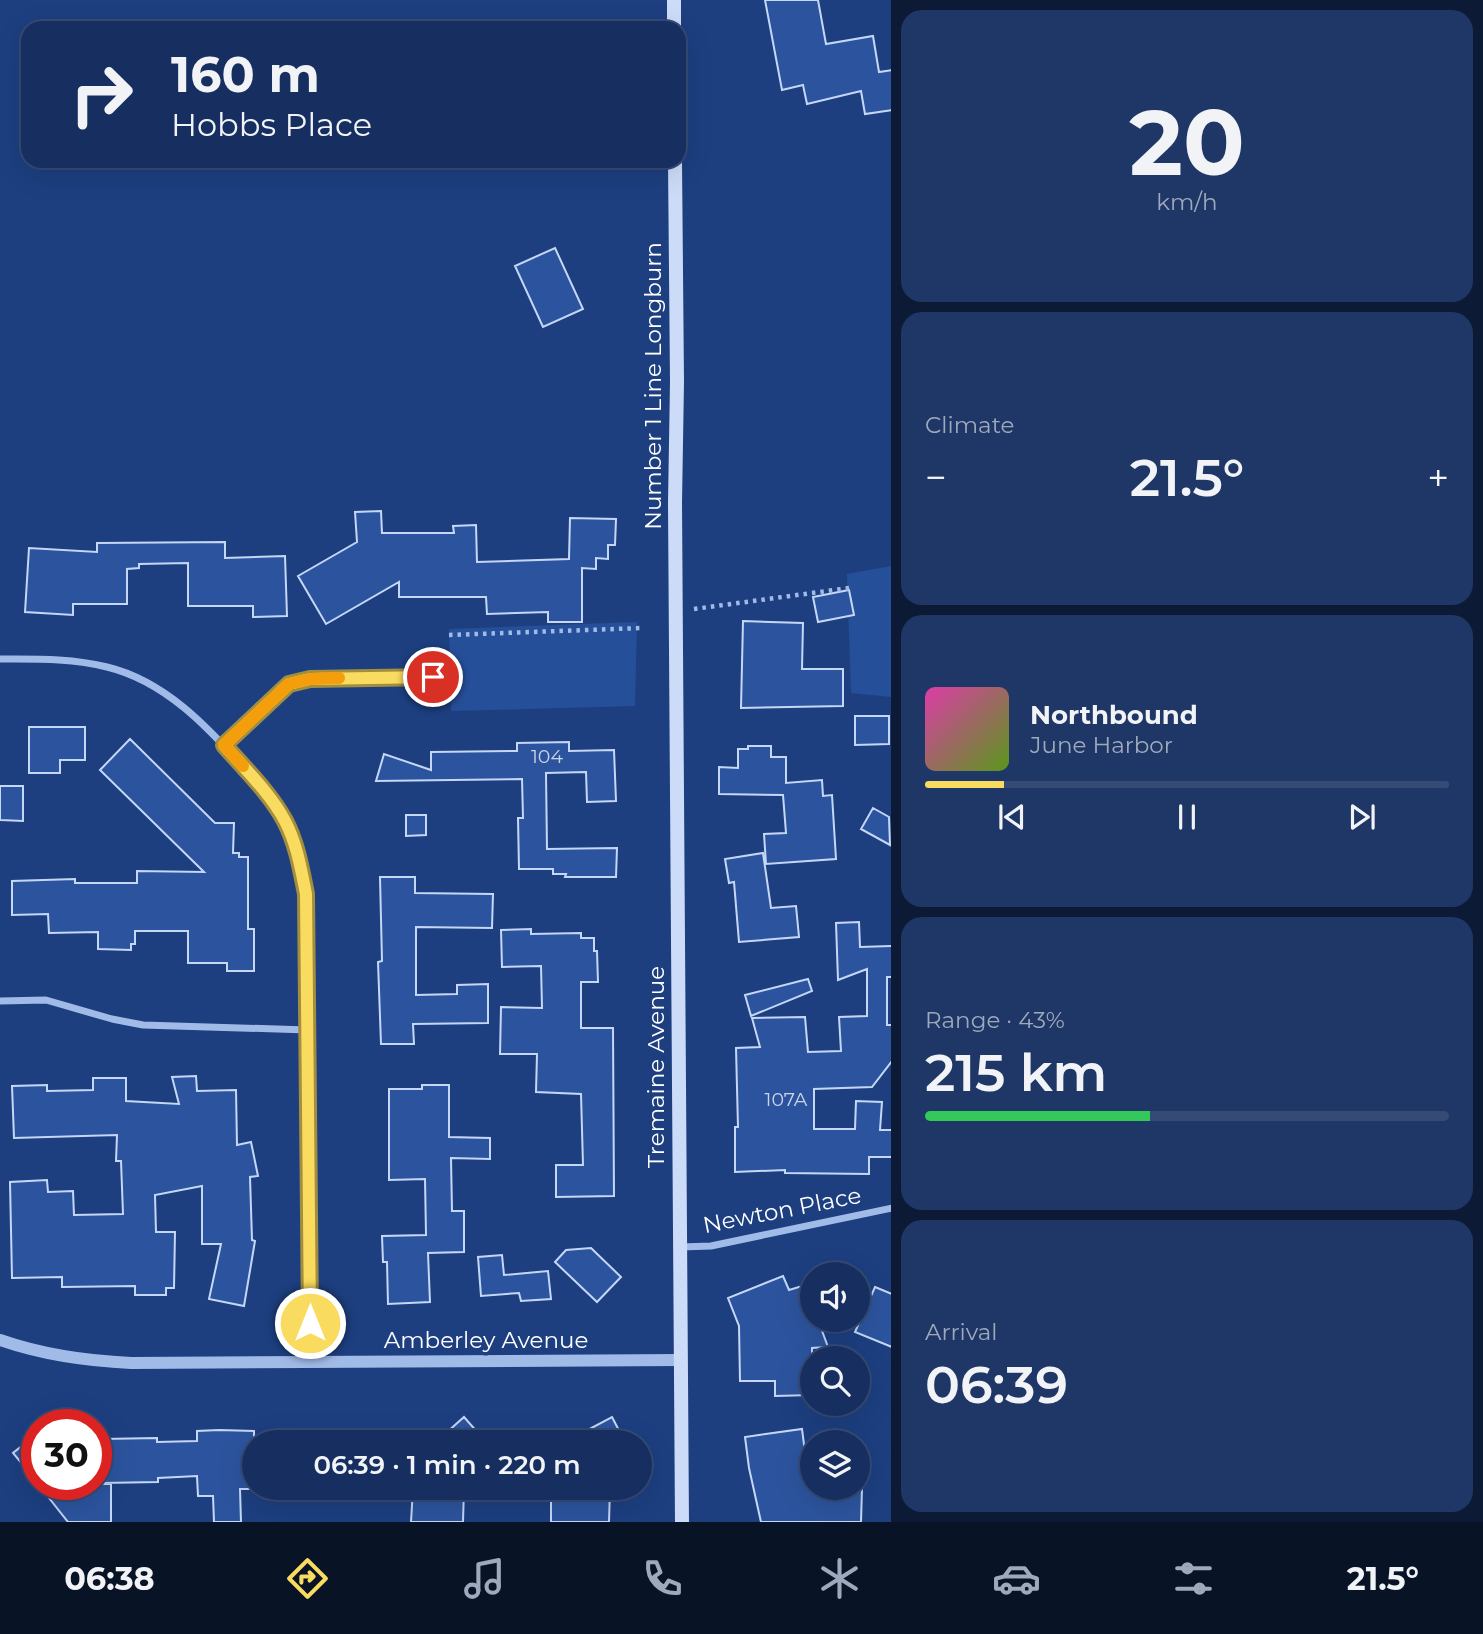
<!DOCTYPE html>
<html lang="en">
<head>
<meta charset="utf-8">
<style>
	:root { --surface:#162f60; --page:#1f3766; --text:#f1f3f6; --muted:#9ea9bd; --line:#354a75; --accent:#f9db5f }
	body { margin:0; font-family:Montserrat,sans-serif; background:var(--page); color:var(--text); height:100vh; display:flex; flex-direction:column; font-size:26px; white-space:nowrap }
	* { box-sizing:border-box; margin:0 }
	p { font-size:23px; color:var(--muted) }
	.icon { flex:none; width:38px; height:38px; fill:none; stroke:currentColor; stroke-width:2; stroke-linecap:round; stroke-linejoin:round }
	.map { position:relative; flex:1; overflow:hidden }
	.drawer { display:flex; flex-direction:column; gap:10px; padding:10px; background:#0c1a35; width:592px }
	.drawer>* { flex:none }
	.banner { position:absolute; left:21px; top:21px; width:665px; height:147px; border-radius:21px; box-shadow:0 7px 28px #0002,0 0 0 2px var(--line); background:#162f60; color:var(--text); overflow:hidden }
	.buttons { position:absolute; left:800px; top:1262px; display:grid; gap:14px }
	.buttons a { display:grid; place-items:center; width:70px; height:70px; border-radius:50%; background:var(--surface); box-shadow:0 7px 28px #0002,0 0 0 2px var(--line); font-size:35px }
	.speed { position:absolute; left:21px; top:1409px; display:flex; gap:14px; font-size:35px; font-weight:700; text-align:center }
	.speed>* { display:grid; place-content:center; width:91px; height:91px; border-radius:50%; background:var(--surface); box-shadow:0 7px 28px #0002,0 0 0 2px var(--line); line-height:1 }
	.speed .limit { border:10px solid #d22; background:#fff; color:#111 }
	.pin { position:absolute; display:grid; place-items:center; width:60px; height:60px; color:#fff; margin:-30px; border:4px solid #fff; border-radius:50%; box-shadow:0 2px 7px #0007 }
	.me { position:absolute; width:77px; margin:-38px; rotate:0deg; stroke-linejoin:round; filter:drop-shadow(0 0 5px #0008) }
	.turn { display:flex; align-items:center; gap:24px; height:147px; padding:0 35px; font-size:32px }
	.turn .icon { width:91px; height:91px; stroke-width:2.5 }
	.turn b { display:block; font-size:49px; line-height:60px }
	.big { font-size:52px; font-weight:600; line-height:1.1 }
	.drawer .widget { flex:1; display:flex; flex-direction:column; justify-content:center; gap:10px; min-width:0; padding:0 24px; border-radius:21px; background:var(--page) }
	.drawer .dial { align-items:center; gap:0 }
	.dial b { font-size:91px; line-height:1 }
	.song { display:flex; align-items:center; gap:21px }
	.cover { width:84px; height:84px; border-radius:10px; background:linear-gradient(135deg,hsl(320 70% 55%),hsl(90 70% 35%)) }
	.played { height:7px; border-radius:4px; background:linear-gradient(90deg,var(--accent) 15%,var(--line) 15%) }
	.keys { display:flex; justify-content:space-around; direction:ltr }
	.heat { display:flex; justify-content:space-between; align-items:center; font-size:38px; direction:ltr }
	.charge { height:10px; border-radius:5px; background:linear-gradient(90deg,#34c759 43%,var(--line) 0) }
	.trip { position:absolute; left:242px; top:1430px; width:410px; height:70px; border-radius:35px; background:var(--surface); box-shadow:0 7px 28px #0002,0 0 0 2px var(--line); font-weight:600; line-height:70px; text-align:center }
	.tabs { display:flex; height:112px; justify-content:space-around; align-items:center; background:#091326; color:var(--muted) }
	.tabs .icon { width:49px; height:49px }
	.tabs .current { color:var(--accent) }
	.tabs b { font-size:32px; color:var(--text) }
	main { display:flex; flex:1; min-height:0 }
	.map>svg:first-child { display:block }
	.green { fill:#264f99 }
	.building { fill:#2c549e; stroke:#c5d7f7; stroke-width:2 }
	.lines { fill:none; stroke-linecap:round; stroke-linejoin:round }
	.path { stroke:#a1bbe9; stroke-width:4.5; stroke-dasharray:3.5 5; stroke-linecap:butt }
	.minor { stroke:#a1bbe9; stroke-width:7 }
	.tertiary { stroke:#a1bbe9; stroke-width:12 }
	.secondary { stroke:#ccdbf7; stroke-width:14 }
	.route-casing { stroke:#a28e3e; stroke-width:18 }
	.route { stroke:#f9db5f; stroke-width:12 }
	.slow { stroke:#f59e0b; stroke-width:12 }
	.labels { text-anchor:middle; stroke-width:7; stroke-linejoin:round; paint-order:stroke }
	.number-label { font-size:19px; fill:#cad4e7 }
	.street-label { font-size:23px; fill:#fff; stroke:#1d3f80 }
</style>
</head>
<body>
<main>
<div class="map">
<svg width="892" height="1522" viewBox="0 0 892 1522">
	<rect width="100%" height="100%" fill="#1d3f80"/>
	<path class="green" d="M891 566V697L851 693 847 574Z
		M637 622 635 706 451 711 449 629Z"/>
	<path class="building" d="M765 0H818L826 44 873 36 879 72 892 70V110L865 114 861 91 807 104 803 85 782 90Z
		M555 248 583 309 543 327 515 266Z
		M381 511 382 533H454L453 526 476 525 477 562 569 559 570 518 616 519 615 545H608V559L596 558V569L582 568V622H548V612L487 614 486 597H399V582L326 624 298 576 357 542 355 512Z
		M225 542V558L285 556 287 616 253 617V606H188V563L139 564V568L127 569V604H73V615L25 612 29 548 97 552V543Z
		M849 590 854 615 818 622 813 597Z
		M743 621 803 623 802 669H843V706L741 708Z
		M855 716H889V744L855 745Z
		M29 727H85V760H60V773H29Z
		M130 739 215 823H234L233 853H239V857H248V929H254V971H227V963H188V931H135V944H131V950L98 949V932L49 933 48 914 12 915V881L75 879V883H137V871L204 872 100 770Z
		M569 742V751L614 750 616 801 587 802 586 772 546 773 547 849 617 848 616 877H565L566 874H553V869H519L518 818H523L522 779 376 781 384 754 431 770V752L517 751V743Z
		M748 746H771V757H786V783L822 780 823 796 832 795 836 859 766 864 764 834 786 833 783 795 719 794V767L738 768V749H748Z
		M0 786H23V821L0 820Z
		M873 808 889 817 890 845 861 829Z
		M406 815H426V835L406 836Z
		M763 853 771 908 796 906 799 937 739 942 734 882 729 883 725 859Z
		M380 877H415V893L493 894 492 928 416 927V995L457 994V985L488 984V1023L413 1024 414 1044H381L378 962 382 961Z
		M859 922 860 947 892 946V977H887V1025H892V1061L872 1087 814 1089V1129H855L856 1101 882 1102 880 1130H892V1157H869V1174L785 1173V1170L735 1172V1127H738L736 1048 760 1047 752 1018 805 1017 808 1052 841 1051 839 1017 867 1016V969L838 980 836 923Z
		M531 929V934L581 933V938H594V951H597L598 982H581V1028H613L614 1196 556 1197V1165H583L581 1094 536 1092 537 1054H500L501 1007 542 1008 541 966 502 967 501 930Z
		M808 979 812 991 751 1016 745 995Z
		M196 1076 197 1091 236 1090 237 1145 251 1142 258 1176 250 1177 252 1240 255 1241 244 1306 209 1299 221 1244H202V1186L155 1195 156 1232H175L174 1288H166V1295H135V1286L62 1287V1277L12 1278 10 1182 47 1180 48 1192 73 1191 74 1215 123 1214 121 1161H116L117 1135 14 1138 12 1086 47 1085V1091L93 1090V1078H126V1101L179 1104 172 1077Z
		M422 1085H449V1137L490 1138V1159L451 1158 452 1211H464V1252L428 1253 430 1302 388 1304 387 1262H383L382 1236 426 1235 425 1179 389 1180V1089H422Z
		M591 1248 621 1277 597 1302 555 1262 566 1250Z
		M502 1255 504 1275 548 1271 551 1299 521 1301 519 1293 481 1296 478 1257Z
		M783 1276 789 1290 812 1283V1320H818L828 1347 812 1348V1395L775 1396V1381H740L739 1326 728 1298Z
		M875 1287 892 1294V1347L855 1332Z
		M464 1417 486 1442H436Z
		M612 1417 625 1442H565Z
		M802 1429 808 1475H812V1488H862L861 1522H761L749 1468 745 1437Z
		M219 1430 254 1431V1489H240L241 1522H214L213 1496H198L197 1476 158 1478V1482L102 1483V1439L157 1438V1442L197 1441V1431Z
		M37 1434V1482L13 1453Z
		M38 1484H111V1522H68Z
		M413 1488H464L463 1522H411Z
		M555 1488H610L609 1522H551V1492H555Z"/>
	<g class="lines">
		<path class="path" d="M694 609 849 588
			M449 635 642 628"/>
		<path class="minor" d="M0 659C36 659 72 658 107 667 165 681 208 727 247 771 260 786 276 803 285 822 297 844 301 870 306 894L310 1362
			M224 745 289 684 310 679 433 677
			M0 1001 46 1000 112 1019 143 1025 308 1030
			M680 1247 711 1246 892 1208"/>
		<path class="tertiary" d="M0 1340C43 1355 86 1361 131 1363L681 1360"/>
		<path class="secondary" d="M674 0V28
			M675 161 677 382 675 503 682 1522"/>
	</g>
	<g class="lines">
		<defs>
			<path id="route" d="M310 1323 306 894C301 869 297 844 285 821 270 793 245 769 224 745L289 684 310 679 433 677"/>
		</defs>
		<use href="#route" class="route-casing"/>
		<use href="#route" class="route"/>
		<path class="slow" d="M243 766 224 745 289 684 310 679 339 678"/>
	</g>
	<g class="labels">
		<g class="number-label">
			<text x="547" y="763">104</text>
			<text x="786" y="1106">107A</text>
		</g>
		<g class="street-label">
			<text transform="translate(653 386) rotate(-90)" y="8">Number 1 Line Longburn</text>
			<text transform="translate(656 1067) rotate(-90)" y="8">Tremaine Avenue</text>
			<text transform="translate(782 1210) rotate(-11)" y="8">Newton Place</text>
			<text x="486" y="1348">Amberley Avenue</text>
		</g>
	</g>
</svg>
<div class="buttons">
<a><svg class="icon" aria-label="sound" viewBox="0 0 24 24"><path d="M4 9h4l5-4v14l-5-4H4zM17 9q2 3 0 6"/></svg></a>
<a><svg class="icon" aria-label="search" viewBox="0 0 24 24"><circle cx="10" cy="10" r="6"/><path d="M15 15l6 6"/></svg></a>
<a><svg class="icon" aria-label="layers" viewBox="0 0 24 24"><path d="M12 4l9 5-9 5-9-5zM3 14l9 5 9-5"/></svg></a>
</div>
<div class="speed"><div class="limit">30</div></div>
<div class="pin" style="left:433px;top:677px;background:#d93025"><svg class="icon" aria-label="arrive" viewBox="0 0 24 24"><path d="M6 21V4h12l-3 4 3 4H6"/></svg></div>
<svg class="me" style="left:310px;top:1323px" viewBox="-20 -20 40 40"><circle r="17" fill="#f9db5f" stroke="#fff" stroke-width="3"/><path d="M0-11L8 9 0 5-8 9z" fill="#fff"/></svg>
<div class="trip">06:39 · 1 min · 220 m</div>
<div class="banner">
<div class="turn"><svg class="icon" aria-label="right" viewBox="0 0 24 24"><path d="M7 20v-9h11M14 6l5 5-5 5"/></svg><div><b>160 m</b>Hobbs Place</div></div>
</div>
</div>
<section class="drawer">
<div class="widget dial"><b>20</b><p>km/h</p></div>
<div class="widget"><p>Climate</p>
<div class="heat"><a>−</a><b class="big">21.5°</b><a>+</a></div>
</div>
<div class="widget">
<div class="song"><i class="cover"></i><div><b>Northbound</b><p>June Harbor</p></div></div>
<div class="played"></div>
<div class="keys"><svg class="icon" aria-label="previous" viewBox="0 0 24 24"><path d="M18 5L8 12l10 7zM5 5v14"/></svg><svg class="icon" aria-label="pause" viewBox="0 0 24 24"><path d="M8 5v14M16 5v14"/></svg><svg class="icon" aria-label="next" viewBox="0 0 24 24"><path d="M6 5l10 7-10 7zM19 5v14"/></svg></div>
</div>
<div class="widget"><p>Range · 43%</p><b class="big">215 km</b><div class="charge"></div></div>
<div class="widget"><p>Arrival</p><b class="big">06:39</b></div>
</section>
</main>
<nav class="tabs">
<b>06:38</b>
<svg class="icon current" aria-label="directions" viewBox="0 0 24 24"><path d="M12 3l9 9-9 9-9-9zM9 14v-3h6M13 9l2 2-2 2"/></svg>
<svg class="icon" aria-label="music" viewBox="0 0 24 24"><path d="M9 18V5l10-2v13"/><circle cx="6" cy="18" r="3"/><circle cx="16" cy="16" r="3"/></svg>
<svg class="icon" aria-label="phone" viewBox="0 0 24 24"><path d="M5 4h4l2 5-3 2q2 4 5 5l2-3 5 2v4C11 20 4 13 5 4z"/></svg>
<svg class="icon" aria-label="climate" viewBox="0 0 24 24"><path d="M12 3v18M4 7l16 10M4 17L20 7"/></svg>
<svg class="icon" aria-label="car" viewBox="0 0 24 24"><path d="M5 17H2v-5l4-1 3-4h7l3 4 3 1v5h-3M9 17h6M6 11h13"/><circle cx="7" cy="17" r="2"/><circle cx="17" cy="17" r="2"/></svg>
<svg class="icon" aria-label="filters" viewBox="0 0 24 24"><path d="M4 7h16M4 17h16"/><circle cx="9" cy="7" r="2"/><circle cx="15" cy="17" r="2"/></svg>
<b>21.5°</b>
</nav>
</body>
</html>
